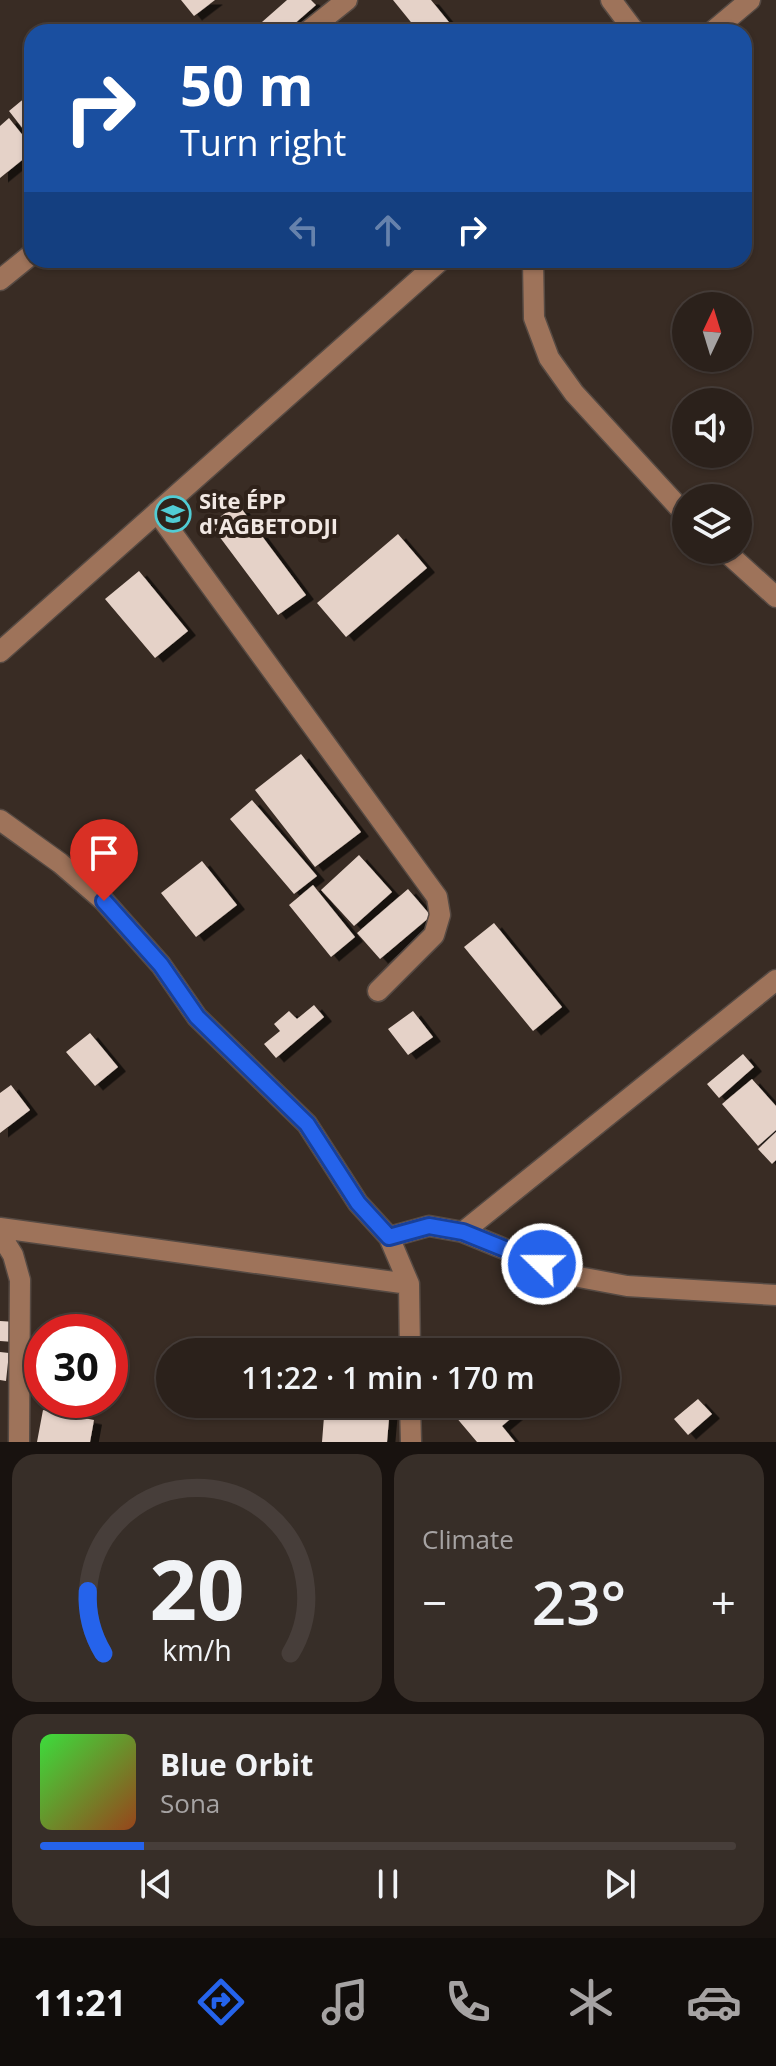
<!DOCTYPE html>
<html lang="en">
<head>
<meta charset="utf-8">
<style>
	:root { --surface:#2b211b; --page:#372e28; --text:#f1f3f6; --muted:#a6a3a3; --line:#473e3a; --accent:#2563eb }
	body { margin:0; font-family:"Open Sans",sans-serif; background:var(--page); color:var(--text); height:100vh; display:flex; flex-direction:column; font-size:30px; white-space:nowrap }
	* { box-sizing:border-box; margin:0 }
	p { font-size:26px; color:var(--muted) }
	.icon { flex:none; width:44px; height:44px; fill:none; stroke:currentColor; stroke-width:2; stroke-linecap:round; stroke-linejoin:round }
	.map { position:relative; height:1442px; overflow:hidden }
	.panel { display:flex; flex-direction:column; gap:12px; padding:12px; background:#18120f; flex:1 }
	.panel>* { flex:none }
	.banner { position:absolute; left:24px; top:24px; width:728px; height:244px; border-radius:24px; box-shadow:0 2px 6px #0004,0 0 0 2px var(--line); background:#1a4fa0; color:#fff; overflow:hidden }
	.needle { width:52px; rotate:4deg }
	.fabs { position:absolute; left:672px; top:292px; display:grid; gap:16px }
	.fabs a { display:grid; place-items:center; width:80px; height:80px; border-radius:50%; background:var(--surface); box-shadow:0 2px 6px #0004,0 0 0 2px var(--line); font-size:40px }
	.speed { position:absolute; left:24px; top:1314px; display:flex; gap:16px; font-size:40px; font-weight:700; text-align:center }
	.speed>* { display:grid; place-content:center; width:104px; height:104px; border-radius:50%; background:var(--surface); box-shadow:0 2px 6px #0004,0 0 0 2px var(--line); line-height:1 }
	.speed .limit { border:12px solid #d22; background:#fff; color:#111 }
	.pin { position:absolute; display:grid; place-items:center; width:68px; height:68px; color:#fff; margin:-82px -34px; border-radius:50% 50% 50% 0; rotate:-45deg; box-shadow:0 0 8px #0007 }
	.pin .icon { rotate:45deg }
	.me { position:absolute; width:88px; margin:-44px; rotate:292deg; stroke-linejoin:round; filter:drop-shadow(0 0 6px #0008) }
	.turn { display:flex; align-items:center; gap:28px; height:168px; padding:0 24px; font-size:36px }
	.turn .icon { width:104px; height:104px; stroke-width:2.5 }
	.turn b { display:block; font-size:56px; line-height:68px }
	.lanes { display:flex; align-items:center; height:76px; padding:0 24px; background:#0003; justify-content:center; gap:40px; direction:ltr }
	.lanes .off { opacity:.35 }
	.big { font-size:60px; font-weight:600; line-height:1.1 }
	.panel .card { flex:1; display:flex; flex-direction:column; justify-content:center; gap:12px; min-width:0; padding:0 28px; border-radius:24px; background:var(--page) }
	.panel .dial { align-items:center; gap:0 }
	.dial svg { height:208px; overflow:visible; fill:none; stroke:var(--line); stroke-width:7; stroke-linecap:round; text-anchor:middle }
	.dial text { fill:var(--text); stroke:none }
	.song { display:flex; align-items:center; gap:24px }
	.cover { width:96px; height:96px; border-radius:12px; background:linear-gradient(135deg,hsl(120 70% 55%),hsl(20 70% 35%)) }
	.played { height:8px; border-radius:4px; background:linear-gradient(90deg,var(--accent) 15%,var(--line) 15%) }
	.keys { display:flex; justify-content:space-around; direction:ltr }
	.heat { display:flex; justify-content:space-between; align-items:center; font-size:44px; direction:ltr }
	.panel .tiles { flex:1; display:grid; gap:12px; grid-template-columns:1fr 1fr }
	.card:last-child { grid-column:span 2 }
	.trip { position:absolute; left:156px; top:1338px; width:464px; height:80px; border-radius:40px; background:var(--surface); box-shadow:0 2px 6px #0004,0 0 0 2px var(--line); font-weight:600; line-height:80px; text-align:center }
	.dock { display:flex; height:128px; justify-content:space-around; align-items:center; background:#110d0b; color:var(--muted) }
	.dock .icon { width:56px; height:56px }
	.dock .current { color:var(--accent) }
	.dock b { font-size:36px; color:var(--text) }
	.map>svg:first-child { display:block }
	.building { fill:#e5d2c8; filter:url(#shadow) }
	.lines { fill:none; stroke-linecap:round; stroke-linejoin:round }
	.minor-casing { stroke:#564a43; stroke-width:23 }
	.minor { stroke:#9e735a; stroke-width:20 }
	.route-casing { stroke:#184099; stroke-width:20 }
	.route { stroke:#2563eb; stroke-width:14 }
	.labels { text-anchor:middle; stroke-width:8; stroke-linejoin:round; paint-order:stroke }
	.poi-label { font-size:22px; font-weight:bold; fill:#f1e8e3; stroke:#2f221a; text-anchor:start }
</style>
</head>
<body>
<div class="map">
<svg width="776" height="1442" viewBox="0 0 776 1442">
	<defs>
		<filter id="shadow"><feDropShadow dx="8" dy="4.5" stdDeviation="0" flood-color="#0009"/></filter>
	</defs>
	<rect width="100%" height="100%" fill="#392c24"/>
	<path class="building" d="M181 0H215L194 16Z
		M287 0H311L316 5 285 32H271L262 22Z
		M393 0H431L457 32H419Z
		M32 92V130L27 134 9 111Z
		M9 118 32 147V152L0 178V126Z
		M238 504 306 595 278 615 210 524Z
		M398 534 427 568 346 637 317 603Z
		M139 571 188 631 155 658 105 599Z
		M301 754 361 832 315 867 255 790Z
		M252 800 317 876 294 894 230 819Z
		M359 855 392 892 354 926 321 890Z
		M202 861 237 905 196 937 161 893Z
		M313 885 355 937 331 957 289 905Z
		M408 889 431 916 380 959 357 933Z
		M494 923 562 1007 533 1031 464 947Z
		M314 1005 324 1017 276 1058 264 1044 280 1031 274 1024 289 1011 297 1019Z
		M413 1011 433 1037 408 1055 388 1029Z
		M90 1033 118 1067 95 1086 66 1052Z
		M743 1054 754 1067 719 1098 707 1084Z
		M752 1079 776 1106V1130L758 1146 722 1104Z
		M11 1085 30 1110 0 1133V1093Z
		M776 1132V1160L772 1164 758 1149Z
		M0 1321 16 1322 14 1342 0 1341Z
		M0 1352 9 1353 6 1381 0 1380Z
		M698 1399 712 1414 688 1435 674 1419Z
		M325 1404 390 1407 387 1442H322Z
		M469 1404H515L520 1411 502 1426 515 1442H477L455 1416Z
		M43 1410 94 1420 90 1442H37Z"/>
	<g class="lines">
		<defs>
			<path id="minor" d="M611 0 635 32
				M307 32 347 0
				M712 32 750 0
				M533 260 534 318 549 358 574 393 686 515
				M0 280 32 254
				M157 512 437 897 440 915 434 935 378 991
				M724 550 776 597
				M0 652 441 260
				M0 820 60 863 104 901 161 965 197 1017 307 1124 358 1203 389 1237 409 1284 410 1352
				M0 1228 409 1284
				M463 1232 776 980
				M0 1234 13 1255 20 1280 19 1442
				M389 1237 429 1226 463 1232 568 1275 627 1286 776 1295
				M410 1404 411 1442"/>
		</defs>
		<use href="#minor" class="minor-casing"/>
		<use href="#minor" class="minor"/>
	</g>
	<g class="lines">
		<defs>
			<path id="route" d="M104 901 161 965 197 1017 307 1124 358 1203 389 1237 429 1226 463 1232 542 1264"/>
		</defs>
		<use href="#route" class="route-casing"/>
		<use href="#route" class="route"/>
	</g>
	<defs>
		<symbol id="school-ring" viewBox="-11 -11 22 22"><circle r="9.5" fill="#2f221a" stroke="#51ccd4" stroke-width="1.5"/><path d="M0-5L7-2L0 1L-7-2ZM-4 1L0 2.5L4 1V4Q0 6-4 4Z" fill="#51ccd4"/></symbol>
	</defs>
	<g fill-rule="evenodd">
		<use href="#school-ring" x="153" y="494" width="40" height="40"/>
	</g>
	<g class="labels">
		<g class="poi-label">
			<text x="199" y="509">Site ÉPP<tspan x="199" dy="25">d'AGBETODJI</tspan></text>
		</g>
	</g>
</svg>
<div class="fabs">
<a><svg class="needle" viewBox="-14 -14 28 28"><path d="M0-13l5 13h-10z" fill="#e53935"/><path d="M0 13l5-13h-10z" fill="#a6a3a3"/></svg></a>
<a><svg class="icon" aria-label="sound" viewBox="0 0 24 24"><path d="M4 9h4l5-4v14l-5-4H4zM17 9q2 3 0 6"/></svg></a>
<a><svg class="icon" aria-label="layers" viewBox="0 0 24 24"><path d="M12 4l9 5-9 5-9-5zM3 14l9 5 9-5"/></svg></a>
</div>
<div class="speed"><div class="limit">30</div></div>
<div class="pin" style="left:104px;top:901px;background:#d93025"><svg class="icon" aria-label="arrive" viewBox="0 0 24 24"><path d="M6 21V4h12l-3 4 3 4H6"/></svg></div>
<svg class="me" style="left:542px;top:1264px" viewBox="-20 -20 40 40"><circle r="17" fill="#2563eb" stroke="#fff" stroke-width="3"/><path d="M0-11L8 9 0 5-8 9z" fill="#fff"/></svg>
<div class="trip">11:22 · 1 min · 170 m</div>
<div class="banner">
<div class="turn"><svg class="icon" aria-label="right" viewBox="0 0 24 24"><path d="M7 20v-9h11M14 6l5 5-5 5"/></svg><div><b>50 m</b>Turn right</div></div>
<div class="lanes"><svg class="icon off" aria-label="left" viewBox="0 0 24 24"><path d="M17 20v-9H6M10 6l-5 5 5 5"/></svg><svg class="icon off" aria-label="ahead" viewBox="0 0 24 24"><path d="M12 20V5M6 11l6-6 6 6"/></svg><svg class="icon" aria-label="right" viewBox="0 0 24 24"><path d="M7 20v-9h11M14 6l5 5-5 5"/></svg></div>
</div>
</div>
<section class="panel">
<div class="tiles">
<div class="card dial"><svg viewBox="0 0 100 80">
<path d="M14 69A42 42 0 1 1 86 69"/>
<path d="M14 69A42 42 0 0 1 8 45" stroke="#2563eb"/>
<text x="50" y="56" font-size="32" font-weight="700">20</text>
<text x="50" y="72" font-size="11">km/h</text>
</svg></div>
<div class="card"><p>Climate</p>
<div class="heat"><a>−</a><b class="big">23°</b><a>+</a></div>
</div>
<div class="card">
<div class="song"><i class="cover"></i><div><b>Blue Orbit</b><p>Sona</p></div></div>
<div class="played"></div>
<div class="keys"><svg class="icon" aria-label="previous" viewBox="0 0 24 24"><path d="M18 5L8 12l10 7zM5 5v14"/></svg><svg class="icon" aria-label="pause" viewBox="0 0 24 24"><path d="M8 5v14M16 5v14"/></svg><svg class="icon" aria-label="next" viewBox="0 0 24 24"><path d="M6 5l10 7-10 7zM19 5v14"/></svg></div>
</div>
</div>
</section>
<nav class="dock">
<b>11:21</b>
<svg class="icon current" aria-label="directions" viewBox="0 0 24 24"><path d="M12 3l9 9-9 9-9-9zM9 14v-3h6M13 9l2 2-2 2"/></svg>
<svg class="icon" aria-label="music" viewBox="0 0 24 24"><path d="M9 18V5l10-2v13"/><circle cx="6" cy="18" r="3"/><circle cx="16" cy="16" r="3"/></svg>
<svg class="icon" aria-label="phone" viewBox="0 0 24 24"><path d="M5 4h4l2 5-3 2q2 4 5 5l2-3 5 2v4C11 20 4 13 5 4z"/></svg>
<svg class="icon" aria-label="climate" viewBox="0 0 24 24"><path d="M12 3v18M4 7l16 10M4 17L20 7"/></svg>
<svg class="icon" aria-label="car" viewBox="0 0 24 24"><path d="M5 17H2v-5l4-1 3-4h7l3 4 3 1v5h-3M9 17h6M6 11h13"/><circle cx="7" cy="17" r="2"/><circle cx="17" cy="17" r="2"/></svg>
</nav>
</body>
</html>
